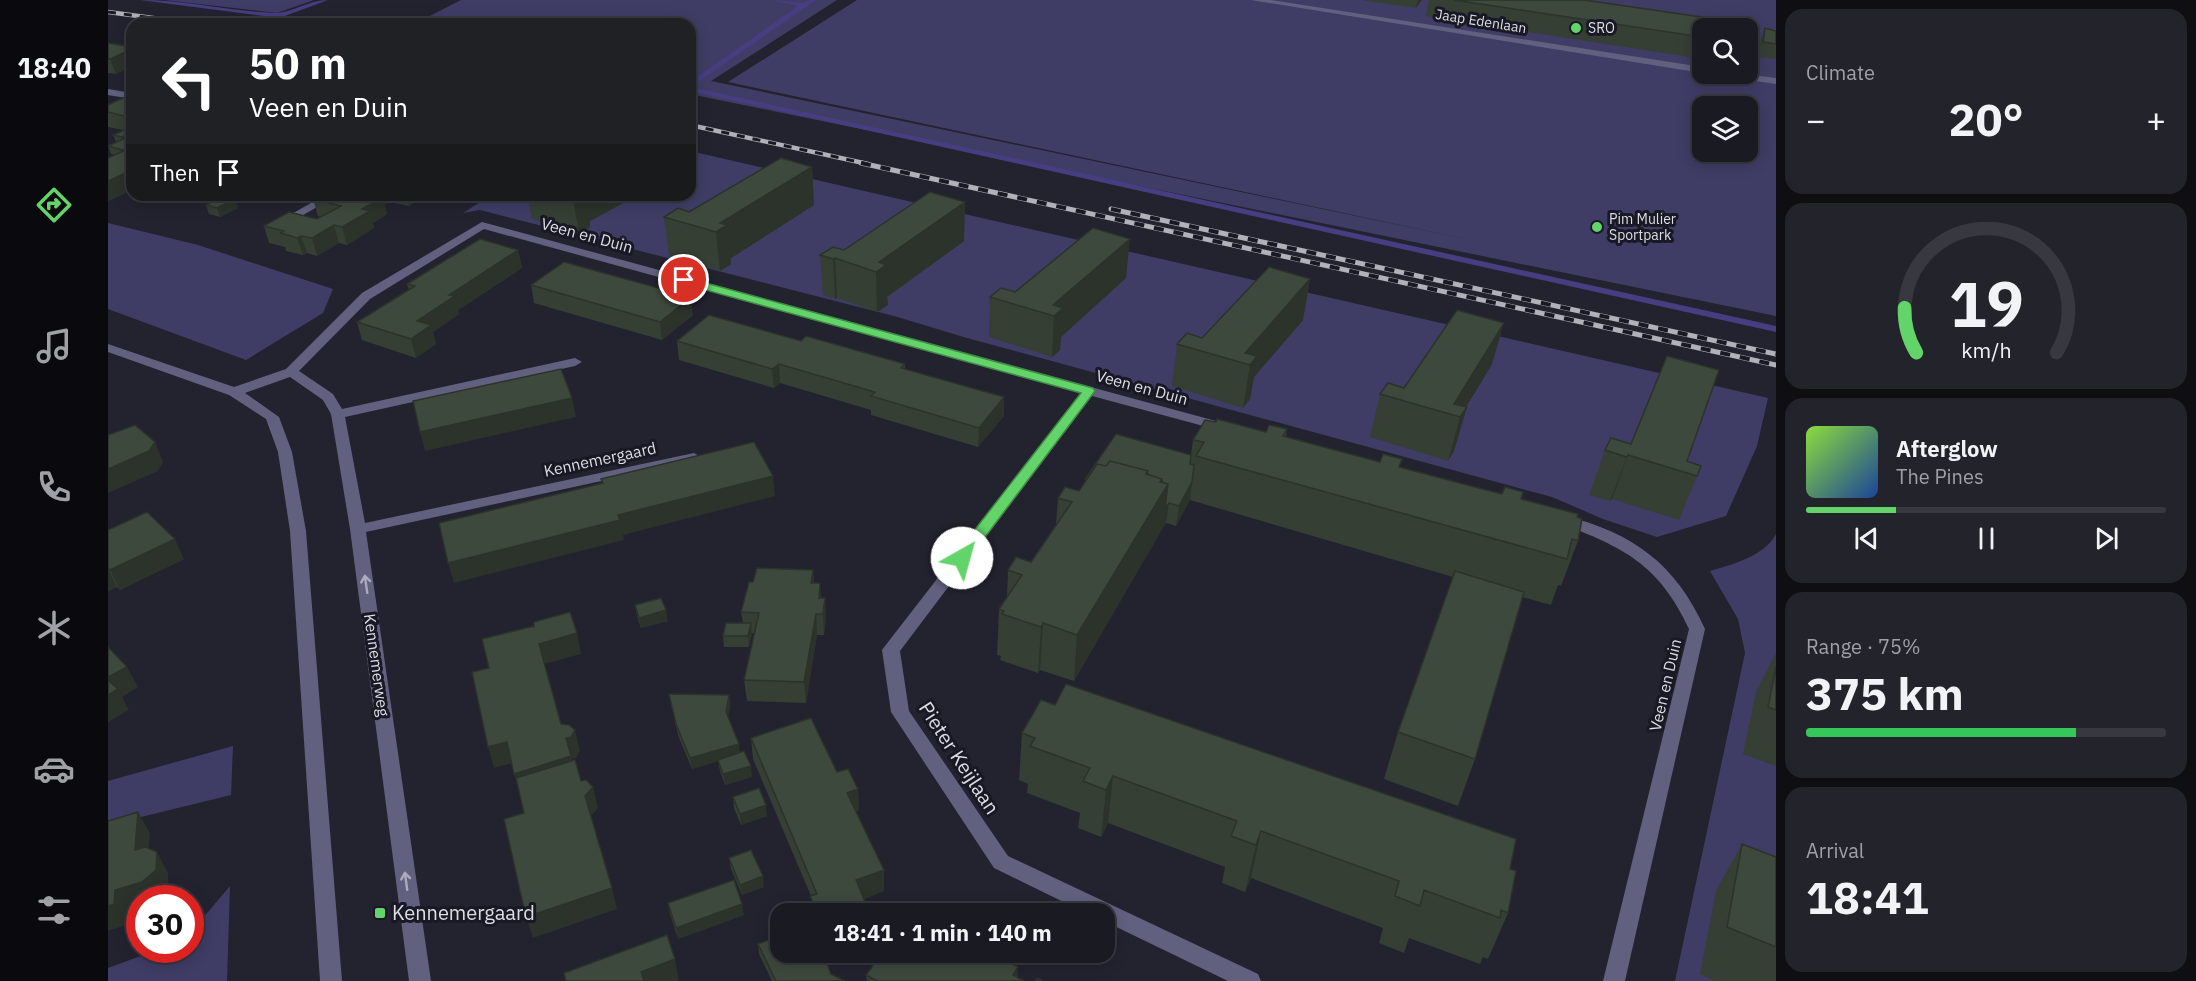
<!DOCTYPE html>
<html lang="en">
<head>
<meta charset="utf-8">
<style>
	:root { --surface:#1a1a23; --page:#23232b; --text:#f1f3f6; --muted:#9fa1a6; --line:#383841; --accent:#62d469 }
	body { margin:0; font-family:"IBM Plex Sans",sans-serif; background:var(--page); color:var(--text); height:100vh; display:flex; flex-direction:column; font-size:22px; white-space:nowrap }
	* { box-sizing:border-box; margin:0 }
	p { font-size:20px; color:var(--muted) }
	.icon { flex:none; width:33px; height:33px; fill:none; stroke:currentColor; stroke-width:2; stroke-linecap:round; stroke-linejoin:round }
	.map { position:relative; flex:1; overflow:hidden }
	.sheet { display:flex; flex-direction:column; gap:9px; padding:9px; background:#0e0e13; width:420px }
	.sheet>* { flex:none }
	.banner { position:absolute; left:18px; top:18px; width:570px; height:183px; border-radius:18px; box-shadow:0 3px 15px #0003,0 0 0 2px var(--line); background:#202124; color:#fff; overflow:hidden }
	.fabs { position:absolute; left:1584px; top:18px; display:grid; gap:12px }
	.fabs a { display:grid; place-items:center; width:66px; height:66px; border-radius:12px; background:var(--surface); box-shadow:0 3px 15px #0003,0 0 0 2px var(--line); font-size:30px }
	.speed { position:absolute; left:18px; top:885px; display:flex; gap:12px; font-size:30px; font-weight:700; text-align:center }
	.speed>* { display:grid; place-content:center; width:78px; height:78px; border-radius:50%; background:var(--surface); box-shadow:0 3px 15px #0003,0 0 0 2px var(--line); line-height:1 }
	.speed .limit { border:9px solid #d22; background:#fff; color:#111 }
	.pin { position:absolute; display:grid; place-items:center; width:51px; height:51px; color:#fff; margin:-26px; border:3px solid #fff; border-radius:50%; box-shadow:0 2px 6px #0007 }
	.me { position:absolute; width:66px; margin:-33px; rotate:38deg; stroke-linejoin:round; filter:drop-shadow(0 0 4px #0008) }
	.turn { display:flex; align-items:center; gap:21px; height:126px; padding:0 24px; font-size:27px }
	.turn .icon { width:78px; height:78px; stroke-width:2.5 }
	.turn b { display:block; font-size:42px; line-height:51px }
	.then { display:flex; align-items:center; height:57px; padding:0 24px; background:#0003; gap:12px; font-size:22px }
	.big { font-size:45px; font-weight:700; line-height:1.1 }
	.sheet .widget { flex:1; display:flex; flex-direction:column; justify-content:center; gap:9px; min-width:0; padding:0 21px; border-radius:18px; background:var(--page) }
	.sheet .dial { align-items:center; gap:0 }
	.dial svg { height:156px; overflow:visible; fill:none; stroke:var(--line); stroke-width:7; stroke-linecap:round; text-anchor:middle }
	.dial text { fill:var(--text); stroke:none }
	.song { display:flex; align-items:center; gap:18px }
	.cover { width:72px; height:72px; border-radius:9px; background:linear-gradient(135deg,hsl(90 70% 55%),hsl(220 70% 35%)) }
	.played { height:6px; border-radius:3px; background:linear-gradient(90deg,var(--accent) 25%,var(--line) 25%) }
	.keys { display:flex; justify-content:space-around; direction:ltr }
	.heat { display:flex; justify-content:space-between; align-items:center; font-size:33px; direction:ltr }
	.charge { height:9px; border-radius:4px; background:linear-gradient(90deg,#34c759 75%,var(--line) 0) }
	.trip { position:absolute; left:662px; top:903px; width:345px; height:60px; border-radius:18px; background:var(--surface); box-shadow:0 3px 15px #0003,0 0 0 2px var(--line); font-weight:700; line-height:60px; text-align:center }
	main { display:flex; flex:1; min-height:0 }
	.tab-bar { display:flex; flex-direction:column; width:108px; justify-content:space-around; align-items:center; background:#0a0a0e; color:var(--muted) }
	.tab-bar .icon { width:42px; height:42px }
	.tab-bar .active { color:var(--accent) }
	.tab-bar b { font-size:27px; color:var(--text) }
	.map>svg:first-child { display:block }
	.green { fill:#3f3d65; fill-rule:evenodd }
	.water { fill:#463e80 }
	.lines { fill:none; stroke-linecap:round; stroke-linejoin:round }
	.stream { fill:#463e80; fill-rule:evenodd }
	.minor { fill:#61607f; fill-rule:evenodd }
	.rail-far1-casing { stroke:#b1b1ba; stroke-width:4.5 }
	.rail-casing { stroke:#b1b1ba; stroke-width:5 }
	.rail-far1 { stroke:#191925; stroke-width:3; stroke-dasharray:8; stroke-linecap:butt }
	.rail { stroke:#191925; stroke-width:4; stroke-dasharray:10; stroke-linecap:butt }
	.wall { fill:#353f34 }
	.shaded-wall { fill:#2b332b }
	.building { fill:#3e493d; stroke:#2b332b; stroke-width:1.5 }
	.oneway { stroke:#ababbc }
	.route { fill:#62d469; stroke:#408a44; stroke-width:1.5 }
	.poi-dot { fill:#62d469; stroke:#191925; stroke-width:2 }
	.labels { text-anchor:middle; stroke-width:6; stroke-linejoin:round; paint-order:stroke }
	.far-street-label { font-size:14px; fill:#dddde5; stroke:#191925 }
	.far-poi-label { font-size:14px; fill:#dddde5; stroke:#191925; text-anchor:start }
	.street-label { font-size:16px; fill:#dddde5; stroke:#191925 }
	.near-street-label { font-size:20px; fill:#dddde5; stroke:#191925 }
	.near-poi-label { font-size:20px; fill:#dddde5; stroke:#191925; text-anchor:start }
</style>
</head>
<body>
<main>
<nav class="tab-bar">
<b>18:40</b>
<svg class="icon active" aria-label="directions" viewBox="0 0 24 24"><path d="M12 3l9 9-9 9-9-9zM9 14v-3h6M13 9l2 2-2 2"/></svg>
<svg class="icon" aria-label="music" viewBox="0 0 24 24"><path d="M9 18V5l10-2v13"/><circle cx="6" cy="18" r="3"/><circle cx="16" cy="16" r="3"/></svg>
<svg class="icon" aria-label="phone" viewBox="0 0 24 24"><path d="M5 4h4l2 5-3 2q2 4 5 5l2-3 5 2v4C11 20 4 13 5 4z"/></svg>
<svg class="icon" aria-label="climate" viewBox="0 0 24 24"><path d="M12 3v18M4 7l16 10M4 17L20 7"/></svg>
<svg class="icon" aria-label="car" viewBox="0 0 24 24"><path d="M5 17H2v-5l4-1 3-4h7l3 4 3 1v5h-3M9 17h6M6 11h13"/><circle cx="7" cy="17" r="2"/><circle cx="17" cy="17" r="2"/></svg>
<svg class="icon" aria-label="filters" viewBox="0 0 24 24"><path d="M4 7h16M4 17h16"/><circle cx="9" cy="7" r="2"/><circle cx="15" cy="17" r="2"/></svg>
</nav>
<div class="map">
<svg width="1668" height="981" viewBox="0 0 1668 981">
	<rect width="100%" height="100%" fill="#23222f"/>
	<path class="green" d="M56 0H206L169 13Z
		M353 0H729L603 81 1367 241 620 82 749 0H1668V316L582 94V24H306ZM1594 28H1640V74H1594ZM1594 106H1640V152H1594Z
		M582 151 1660 398 1649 446 1618 516 1549 537 1495 519 1444 497 859 338 786 316 372 210 355 213 383 195H582Z
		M0 223 90 245 225 289 215 313 138 360 0 309Z
		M1668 534V981H1567L1637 653 1630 619 1602 571C1623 565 1657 556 1668 534Z
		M125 746 123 795 0 825V781Z
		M122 886 119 981H0V968L49 950H82L83 928 94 919Z"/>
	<path class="water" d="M32 0C77 0 121 11 166 13 182 14 200 0 220 0L177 16 219 24Z"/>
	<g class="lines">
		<path class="stream" d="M664 0 695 3 700 0H708L583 87 1668 326V332L582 91V82L690 6Z"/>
		<path class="minor" d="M1143 0H1163L1594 67V73Z
			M1615 74H1636L1668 78V84L1620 77Z
			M0 89 24 93V99L0 95Z
			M217 195H230L183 222H175L173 220Z
			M374 222 1119 424 1121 427 1114 431 984 396 792 651 801 711 900 856 1150 974 1153 981H1120L996 921V914H980L886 868 783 712 774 650 777 646 973 393 376 229 262 299 191 371 225 394 234 409 467 358 474 362 467 366 237 417 257 523 586 453 593 457 586 461 258 532 323 981H301L242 529 223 414 215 400 182 377 137 393 171 417 184 452 198 531 234 981H212L182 531 170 452 158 419 121 395 0 352V344L126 387 178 369 254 293Z
			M1456 515C1526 534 1567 563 1597 629L1517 981H1495L1581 629C1551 564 1515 547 1451 523L1448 520Z"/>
		<defs>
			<path id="rail-far1" d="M0 12 90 24
				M582 125 760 164"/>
			<path id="rail" d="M753 163 1668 365
				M1003 209 1668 354"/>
		</defs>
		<use href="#rail-far1" class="rail-far1-casing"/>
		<use href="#rail" class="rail-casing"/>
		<use href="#rail-far1" class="rail-far1"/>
		<use href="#rail" class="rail"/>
	</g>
	<path class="wall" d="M1253 0H1314L1308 8Z
		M1321 0H1476L1594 28V59L1318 16Z
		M1657 28 1668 31V59L1650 57 1651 43Z
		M0 43 24 47V69L23 67 8 74 0 73Z
		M24 99V190L0 201 7 155 3 154 0 145 8 142 5 135 15 130 0 127V103L1 105Z
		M704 167 706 205 623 258V264L612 271 561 255 556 217 581 212Z
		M212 195H319L301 206 282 202 278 204 276 203 279 214 265 223 266 228 239 245 231 243 209 256 199 253 195 255 178 251 177 247 161 243 156 226 209 219 214 217 210 216 205 199Z
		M419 195H530L482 221V227L471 233 424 219Z
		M857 202 856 241 779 297 780 305 769 312 729 298 727 299 715 295 712 255 736 250Z
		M98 205 130 208 112 217 101 214Z
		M410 250 414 268 350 310 351 314 325 332 328 344 308 358 254 340 249 322 301 290 299 284Z
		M1018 278 953 337 952 350 944 357 881 337 882 297 907 292Z
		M1202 279 1195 320 1146 377 1142 399 1135 408 1064 386 1069 344 1094 338Z
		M423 285 585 315 554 340 426 303Z
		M569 341H693L797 364V369L896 416 870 447 763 415V410L672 383 666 388 571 360Z
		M1384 364 1358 407 1346 451 1340 461 1262 437 1272 394Z
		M1108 422 1158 432 1179 429 1178 437 1413 499 1469 517 1470 541 1453 586 1450 585 1443 605 1414 597 1367 759 1350 806 1276 779 1290 732 1345 577 1082 500 1068 526 1058 523 1054 528 966 681 932 670 930 673 892 660 893 656 889 655 891 609 899 597 900 570 923 562 948 525 950 498 971 491 977 482V479L1083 455 1085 440Z
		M1497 450 1579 461 1589 476 1571 520 1504 499 1502 501 1481 495Z
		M0 530 76 559 12 590 9 587 0 591Z
		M705 570 706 583 714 598H717L718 619 716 635H709L698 703 639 701 636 680 647 633H644L641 647H616L615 636 635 623 633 612 645 582Z
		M527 605 560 621 533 628 529 616Z
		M1668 653V766L1635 754 1648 692Z
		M561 694 621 695 622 706 620 718 632 752 644 777 617 785 612 771 610 761 584 769 570 735Z
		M914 733 1402 869 1400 913 1380 959 1375 957 1372 964 1301 938 1296 953 1271 943 1275 928 1143 878 1137 892 1114 883 1117 867 1000 823 993 837 970 828 972 813 919 793 920 784 911 780Z
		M643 738 729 772 750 789 751 810 748 812 776 891 756 899 758 904V914H704L703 896 645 759Z
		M625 797 659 816 633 825 626 808Z
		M1634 844 1668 857V981H1607L1592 974 1608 891Z
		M621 858 656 887 634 895 623 869Z
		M560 903 636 915 570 939 562 914Z
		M650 944 723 974 737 981H664L651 954Z
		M758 975 910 977 916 981H759Z"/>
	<path class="shaded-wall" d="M1310 0H1314L1308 8Z
		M24 49V62H21L23 67 8 74 2 59Z
		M24 132V142L17 145 14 137Z
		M704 167 706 205 623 258V264L612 271 608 232 612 223Z
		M24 170V190L0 201V181Z
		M276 195H280L282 202 278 204Z
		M298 195H319L301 206Z
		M464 195H530L482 221V227L471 233Z
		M275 197 279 214 265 223 266 228 239 245 234 227 254 209Z
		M127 199 130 208 112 217 109 208Z
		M857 202 856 241 779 297 780 305 769 312 768 272 771 262Z
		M226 225 231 243 209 256 204 238Z
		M193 236 199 253 195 255 189 238Z
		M1022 239 1018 278 953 337 952 350 944 357 946 316 945 305Z
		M410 250 414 268 350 310 351 314 325 332 328 344 308 358 303 339 309 321 341 295Z
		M727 258 729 298 727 299 725 259Z
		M1202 279 1195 320 1146 377 1142 399 1135 408 1142 365 1137 353Z
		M583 297 585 315 554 340 552 322Z
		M1396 323 1384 364 1352 417 1346 404Z
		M671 364 672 383 666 388 664 369Z
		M896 397V416L870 447 871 428Z
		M464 398 468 417 317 451 312 432Z
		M1359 407 1346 451 1340 461 1352 417Z
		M47 442 55 462 50 471 0 493V469Z
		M1520 455 1504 499 1502 501 1519 457Z
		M665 476 667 496 515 535 516 540 346 583 340 563 510 515Z
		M1054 479 1060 484 1061 503 1058 523 966 681 969 635Z
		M1084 482 1082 500 1068 526 1071 506Z
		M67 539 76 559 12 590 2 570Z
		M0 569 9 587 0 591Z
		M705 570 706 590 703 583Z
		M712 583 714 604 711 598Z
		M717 598 718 619 716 635 715 614Z
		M558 610 560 621 533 628 531 618Z
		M708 614 709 635 698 703 696 682Z
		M643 623 644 634 641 647 640 636Z
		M935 623 932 670 930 673 933 627Z
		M469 633 473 654 436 664 431 644Z
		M19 667 30 687 14 697 21 710 0 722V677Z
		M621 695 622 706 619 723 618 712Z
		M467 730 472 751 468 758 464 759 468 777 412 795 406 774 458 738Z
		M399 742 405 763 386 768 380 747Z
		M631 744 632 755 584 769 582 758Z
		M643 766 644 777 617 785 615 774Z
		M1005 776 1000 823 993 837 998 790Z
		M485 787 490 808 482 817 477 796Z
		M750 789 751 810 740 814 739 793Z
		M658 805 659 816 633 825 632 814Z
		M30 812 42 833 39 871 27 850Z
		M1153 831 1143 878 1137 892 1148 845Z
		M49 852 60 873V891L51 898H32V907L19 911 18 925 0 931V906L7 890Z
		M776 870V891L749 901 748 880Z
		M655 876 656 887 634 895 632 885Z
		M504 888 509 909 425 938 418 917Z
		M634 904 636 915 570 939 568 928Z
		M758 904V914H732Z
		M567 959 571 980 569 981H535L533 972Z
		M910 967V981L905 975Z"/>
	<path class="building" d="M1346 0H1476L1621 21 1620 28H1594V37Z
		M302 21 316 23 296 24Z
		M1657 28 1668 31V44L1655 42Z
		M0 43 24 47V49L2 59H0Z
		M17 97 24 99V118L0 112V105Z
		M23 127H24V132L14 137 5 135Z
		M24 135V146L15 150 0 146Z
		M24 147V170L0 181V158Z
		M673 158 704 167 612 223 619 225 608 232 556 217 570 208 581 212Z
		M822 192 857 202 771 262 778 265 768 272 727 258 725 259 712 255 725 247 736 250Z
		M212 195H266L275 197 254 209 262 211 234 227 226 225 204 238 193 236 189 238 173 233 176 231 156 226 181 212 209 219 233 206 205 199Z
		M116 196 127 199 109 208 98 205Z
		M985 228 1022 239 945 305 955 308 946 316 882 297 893 288 907 292Z
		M372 239 410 250 341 295 347 296 309 321 323 325 303 339 249 322 307 286 299 284Z
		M456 262 583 297 552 322 423 285Z
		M1161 267 1202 279 1137 353 1149 356 1142 365 1069 344 1079 333 1094 338Z
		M1349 310 1396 323 1346 404 1359 407 1352 417 1272 394 1280 383 1296 388Z
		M601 315 693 341 698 336 797 364 793 368 896 397 871 428 763 396 767 392 671 364 664 369 569 341Z
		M1559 356 1611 370 1579 461 1593 466 1589 476 1520 455 1519 457 1497 450 1503 438 1523 444Z
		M453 369 464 398 312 432 305 401Z
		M1109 419 1158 432 1161 425 1179 429 1175 436 1272 462 1275 454 1294 459 1291 467 1394 494 1397 487 1415 492 1413 499 1470 514 1469 517 1474 519 1470 541 1464 539 1459 559 1088 456 1096 442 1085 440 1097 420 1108 422Z
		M27 425 47 442 41 451 0 469V435Z
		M1008 434 1083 455 1082 464 1086 465 1084 482 1071 506 1061 503 1057 508 1060 484 1054 482V479L1039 474 1040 471 1002 461 998 466 989 464 979 479H977Z
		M646 442 665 476 510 515 512 520 340 563 331 523 495 483 493 479Z
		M1002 461 1040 471 1038 474 1054 479 1052 482 1060 484 969 635 935 623 933 627 894 614 896 611 891 609 914 575 900 570 908 557 923 562 964 502 950 498 957 487 971 491 989 464 998 466Z
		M39 512 67 539 2 570 0 568V530Z
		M649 568 705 570 703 583H712L711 598H717L715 614H708L696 682 636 680 651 613 633 612 641 582H645Z
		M1347 571 1416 592 1367 759 1290 732Z
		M553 598 558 610 531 618 527 605Z
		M462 612 469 633 431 644 453 724 461 725 467 730 463 737 458 738 463 756 406 774 399 742 380 747 364 672 381 668 374 639 426 626V628V622Z
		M618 623H643L640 636H615Z
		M0 647 19 667 0 677Z
		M1668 666V710L1660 707Z
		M0 680 10 689 0 695Z
		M958 684 1408 839 1402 869 1408 871 1400 913 1393 910 1392 918 1316 890 1312 906 1287 896 1291 881 1153 831 1148 845 1123 836 1129 821 1005 776 998 790 975 781 982 768 922 746 927 738 914 733 933 700 947 705Z
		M561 694 621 695 618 712 631 744 582 758 568 724Z
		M703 718 729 772 740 769 750 789 739 793 776 870 748 880 758 904 732 914H710L702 896 709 894 643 738Z
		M636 751 643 766 615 774 610 760Z
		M467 760 473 781 478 780 485 787 477 796 504 888 418 917 396 819 416 813 408 778Z
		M651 788 658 805 632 814 625 797Z
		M30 812 27 850 37 847 49 852 48 870 34 882 7 890 6 904 0 906V821Z
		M1634 844 1668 857V947L1619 927Z
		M643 850 655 876 632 885 621 858Z
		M626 880 634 904 568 928 560 903Z
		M559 935 567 959 533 972 536 981H458L456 973Z
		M672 936V952H715L723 974 737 981H668L650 944Z
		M775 952H862L875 959 879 952H884L910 967 905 975 916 981H769L758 975Z
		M929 978 935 981H927Z"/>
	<defs><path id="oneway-shaft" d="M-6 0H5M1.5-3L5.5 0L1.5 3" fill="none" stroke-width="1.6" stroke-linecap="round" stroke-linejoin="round" transform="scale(1.5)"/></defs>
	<g class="oneway">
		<use href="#oneway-shaft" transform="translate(258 584) rotate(-98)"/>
		<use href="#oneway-shaft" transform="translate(298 881) rotate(-98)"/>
	</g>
	<path class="route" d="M576 277 985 388 987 391 859 561H848L846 558 848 554 973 393 572 283 571 280Z"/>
	<g class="poi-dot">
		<circle cx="1468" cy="28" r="6"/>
		<circle cx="1489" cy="227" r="6"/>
		<rect x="266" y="907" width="12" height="12" rx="3"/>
	</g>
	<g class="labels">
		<g class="far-street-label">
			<text transform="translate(1373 21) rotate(9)" y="5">Jaap Edenlaan</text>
		</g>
		<g class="far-poi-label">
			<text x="1480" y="33">SRO</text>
			<text x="1501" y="224">Pim Mulier<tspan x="1501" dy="16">Sportpark</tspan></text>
		</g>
		<g class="street-label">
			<text transform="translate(479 235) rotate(15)" y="6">Veen en Duin</text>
			<text transform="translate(1034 387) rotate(15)" y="6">Veen en Duin</text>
			<text transform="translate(492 459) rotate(-12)" y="6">Kennemergaard</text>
			<text transform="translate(269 665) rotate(82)" y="6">Kennemerweg</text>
			<text transform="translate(1557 685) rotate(-77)" y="6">Veen en Duin</text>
		</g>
		<g class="near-street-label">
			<text transform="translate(851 758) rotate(57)" y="7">Pieter Keijlaan</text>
		</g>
		<g class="near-poi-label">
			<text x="284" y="920">Kennemergaard</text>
		</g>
	</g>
</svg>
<div class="fabs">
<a><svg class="icon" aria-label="search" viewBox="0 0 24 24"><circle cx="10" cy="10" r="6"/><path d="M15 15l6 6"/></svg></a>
<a><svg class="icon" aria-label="layers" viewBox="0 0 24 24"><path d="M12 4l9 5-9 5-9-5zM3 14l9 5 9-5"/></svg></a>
</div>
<div class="speed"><div class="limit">30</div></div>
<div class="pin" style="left:576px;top:280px;background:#d93025"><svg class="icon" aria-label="arrive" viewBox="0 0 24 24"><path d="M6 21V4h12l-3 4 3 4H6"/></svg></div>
<svg class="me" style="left:854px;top:558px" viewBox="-20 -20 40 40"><circle r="19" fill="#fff"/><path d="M0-13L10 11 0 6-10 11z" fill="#62d469"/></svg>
<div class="trip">18:41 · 1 min · 140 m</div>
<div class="banner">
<div class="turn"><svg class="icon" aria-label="left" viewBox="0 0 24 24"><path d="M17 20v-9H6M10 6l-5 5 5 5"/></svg><div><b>50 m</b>Veen en Duin</div></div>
<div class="then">Then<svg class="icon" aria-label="arrive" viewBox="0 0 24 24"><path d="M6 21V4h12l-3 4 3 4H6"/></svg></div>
</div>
</div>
<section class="sheet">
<div class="widget"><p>Climate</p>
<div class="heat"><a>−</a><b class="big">20°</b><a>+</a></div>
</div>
<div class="widget dial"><svg viewBox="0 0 100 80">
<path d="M14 69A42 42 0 1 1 86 69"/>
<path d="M14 69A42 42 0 0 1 8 46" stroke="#62d469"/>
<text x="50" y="56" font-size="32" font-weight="700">19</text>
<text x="50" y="72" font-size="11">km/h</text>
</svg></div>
<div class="widget">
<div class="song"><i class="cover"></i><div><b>Afterglow</b><p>The Pines</p></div></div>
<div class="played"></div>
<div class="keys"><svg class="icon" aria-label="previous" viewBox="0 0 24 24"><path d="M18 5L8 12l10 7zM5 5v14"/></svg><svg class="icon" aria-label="pause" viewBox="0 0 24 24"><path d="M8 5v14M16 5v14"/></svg><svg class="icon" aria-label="next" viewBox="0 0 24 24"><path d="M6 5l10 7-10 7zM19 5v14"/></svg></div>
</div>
<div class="widget"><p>Range · 75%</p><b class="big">375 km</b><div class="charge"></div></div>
<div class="widget"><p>Arrival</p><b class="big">18:41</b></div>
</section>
</main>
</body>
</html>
